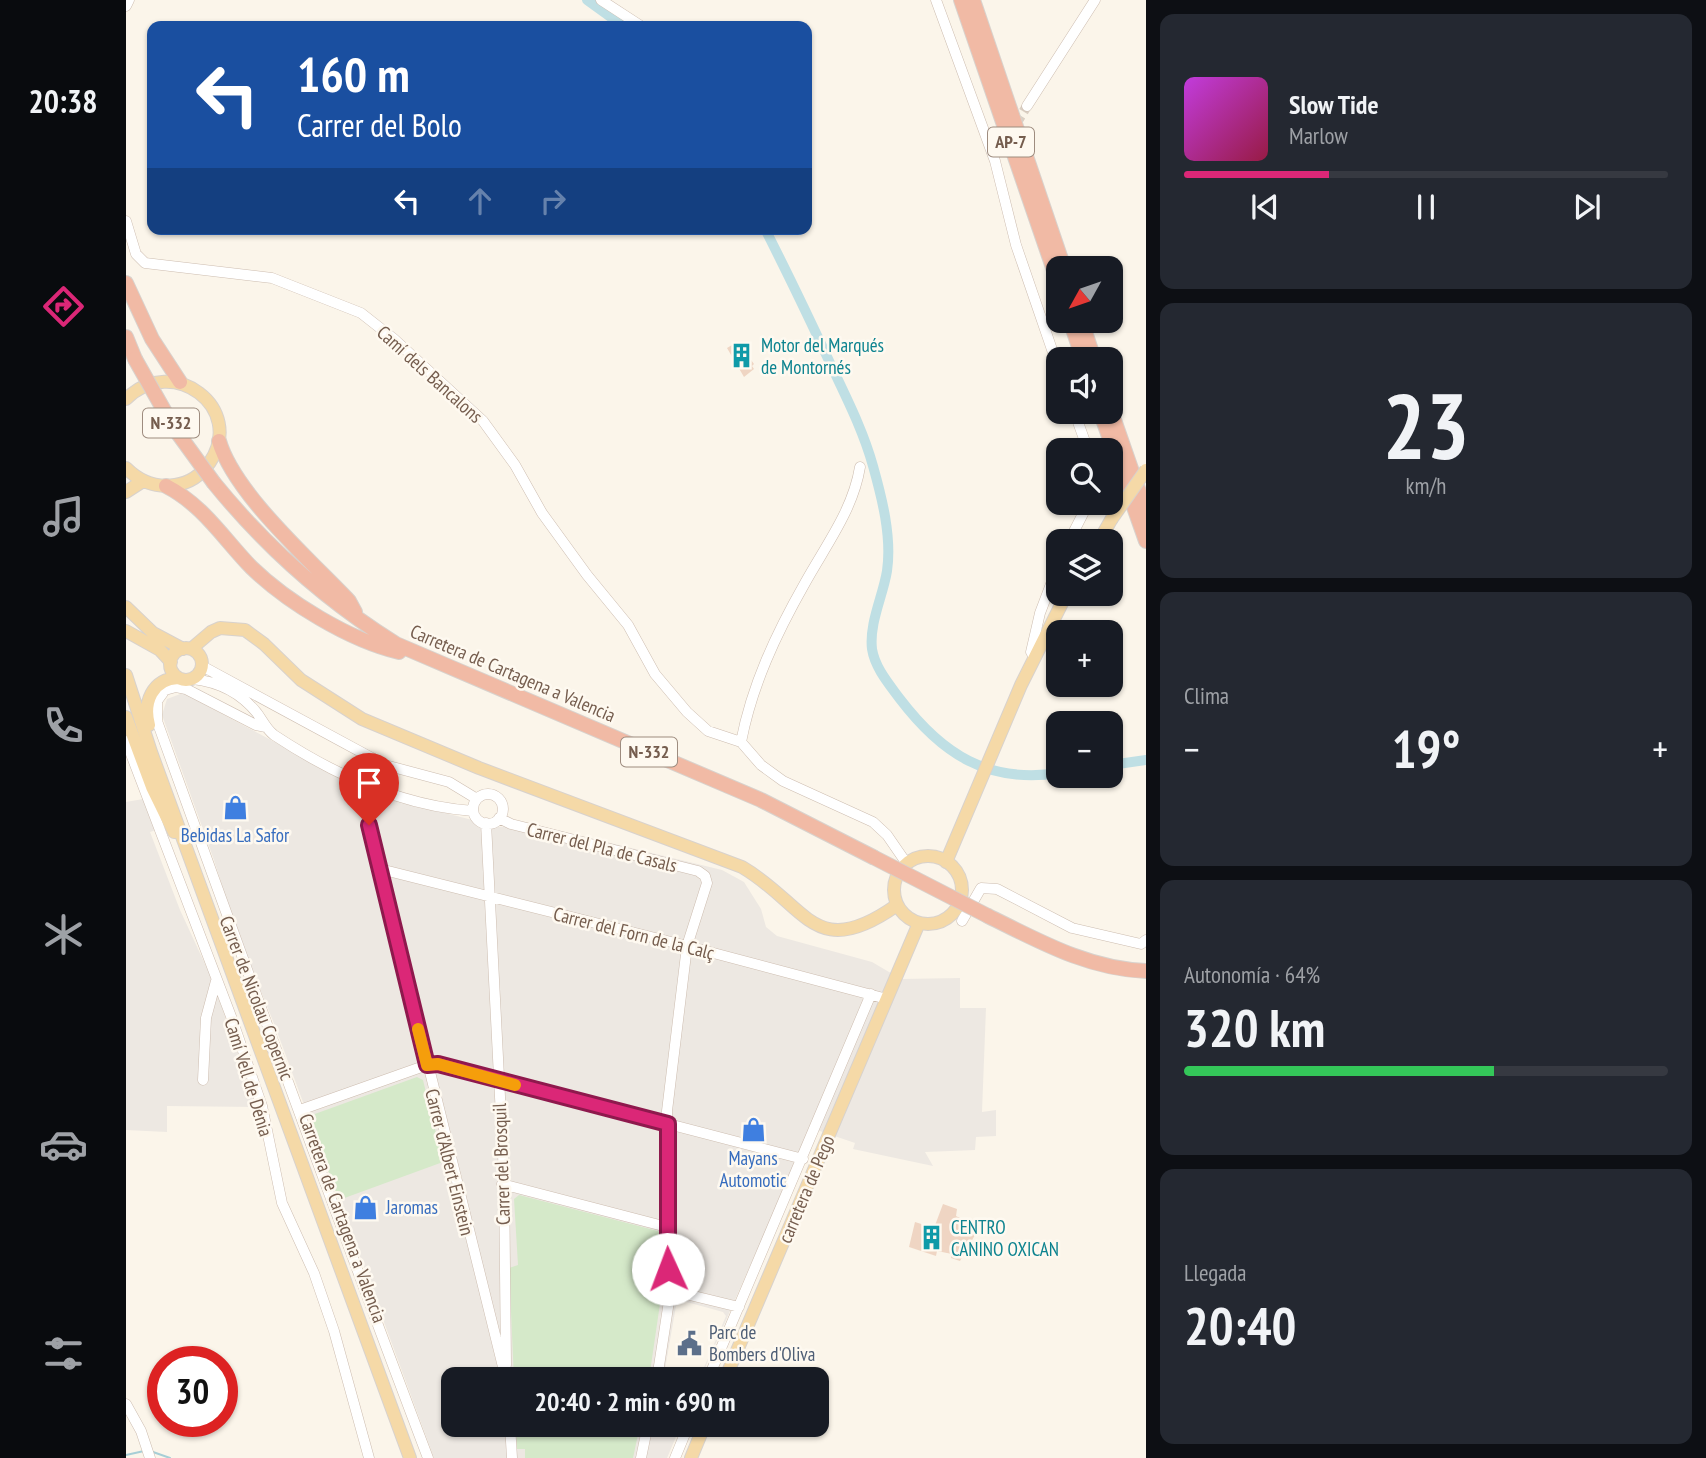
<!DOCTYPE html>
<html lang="es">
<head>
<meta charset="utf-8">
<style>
	:root { --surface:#171b24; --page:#242831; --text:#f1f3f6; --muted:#9ea1a6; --line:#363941; --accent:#db2777 }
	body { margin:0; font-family:"PT Sans Narrow",sans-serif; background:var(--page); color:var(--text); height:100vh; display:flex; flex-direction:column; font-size:26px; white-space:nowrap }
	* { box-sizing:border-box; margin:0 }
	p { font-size:23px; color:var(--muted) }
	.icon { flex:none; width:38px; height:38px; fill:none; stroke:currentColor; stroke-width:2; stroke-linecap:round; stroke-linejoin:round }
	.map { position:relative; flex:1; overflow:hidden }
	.panel { display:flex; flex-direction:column; gap:14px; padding:14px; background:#0d0f14; width:560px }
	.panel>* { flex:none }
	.guide { position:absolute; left:21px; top:21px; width:665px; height:214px; border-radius:14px; box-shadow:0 2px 5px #0004; background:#1a4fa0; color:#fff; overflow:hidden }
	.needle { width:46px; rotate:230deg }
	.controls { position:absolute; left:920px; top:256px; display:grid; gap:14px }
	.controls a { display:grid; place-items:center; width:77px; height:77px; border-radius:14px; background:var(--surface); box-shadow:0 2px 5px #0004; font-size:35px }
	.speed { position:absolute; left:21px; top:1346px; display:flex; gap:14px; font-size:35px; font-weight:700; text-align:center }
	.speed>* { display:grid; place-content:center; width:91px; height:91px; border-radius:50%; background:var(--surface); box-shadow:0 2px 5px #0004; line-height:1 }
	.speed .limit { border:10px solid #d22; background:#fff; color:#111 }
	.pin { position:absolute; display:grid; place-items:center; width:60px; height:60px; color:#fff; margin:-72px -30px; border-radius:50% 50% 50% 0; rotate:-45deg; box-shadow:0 0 7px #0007 }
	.pin .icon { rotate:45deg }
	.me { position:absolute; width:77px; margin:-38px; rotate:358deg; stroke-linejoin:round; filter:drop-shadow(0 0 5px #0008) }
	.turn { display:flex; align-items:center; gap:24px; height:147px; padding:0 35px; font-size:32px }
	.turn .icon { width:91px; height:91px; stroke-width:2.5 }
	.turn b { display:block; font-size:49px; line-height:60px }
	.lanes { display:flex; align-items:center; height:66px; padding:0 35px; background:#0003; justify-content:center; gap:35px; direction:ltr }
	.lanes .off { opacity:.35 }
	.big { font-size:52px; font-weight:700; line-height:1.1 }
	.panel .widget { flex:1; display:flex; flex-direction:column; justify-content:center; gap:10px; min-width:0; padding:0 24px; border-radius:14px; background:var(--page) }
	.panel .dial { align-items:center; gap:0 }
	.dial b { font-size:91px; line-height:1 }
	.song { display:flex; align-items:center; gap:21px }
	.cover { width:84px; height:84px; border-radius:10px; background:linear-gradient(135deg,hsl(290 70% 55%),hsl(340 70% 35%)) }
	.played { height:7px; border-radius:4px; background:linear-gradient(90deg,var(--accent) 30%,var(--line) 30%) }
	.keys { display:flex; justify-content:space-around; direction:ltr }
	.heat { display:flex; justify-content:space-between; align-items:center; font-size:38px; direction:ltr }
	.charge { height:10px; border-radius:5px; background:linear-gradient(90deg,#34c759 64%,var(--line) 0) }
	.trip { position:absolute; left:315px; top:1367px; width:388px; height:70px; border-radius:14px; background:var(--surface); box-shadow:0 2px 5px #0004; font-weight:700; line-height:70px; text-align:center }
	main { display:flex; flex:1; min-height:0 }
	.tab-bar { display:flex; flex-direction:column; width:126px; justify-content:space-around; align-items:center; background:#090b0e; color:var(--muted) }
	.tab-bar .icon { width:49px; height:49px }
	.tab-bar .current { color:var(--accent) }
	.tab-bar b { font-size:32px; color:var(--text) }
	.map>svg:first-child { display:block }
	.industrial { fill:#ede8e2; fill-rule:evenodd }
	.green { fill:#d5e9c9 }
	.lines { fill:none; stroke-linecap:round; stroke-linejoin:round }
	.stream { stroke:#a6ced6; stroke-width:2 }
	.river { stroke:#bfdfe4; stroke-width:10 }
	.building { fill:#efd5c3 }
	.minor-tunnel { stroke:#dacfc3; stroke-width:10; stroke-dasharray:10 5; stroke-linecap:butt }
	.minor-casing { stroke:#cdbdb0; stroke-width:11 }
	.major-casing { stroke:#d8d2cd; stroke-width:14 }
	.highway-casing { stroke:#d8d2cd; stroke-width:16 }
	.minor { stroke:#fff; stroke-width:10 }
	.major { stroke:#f5d9a7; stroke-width:12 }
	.highway { stroke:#f1baa5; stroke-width:14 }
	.major-bridge-casing { stroke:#d8d2cd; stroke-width:14; stroke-linecap:butt }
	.highway-bridge-casing { stroke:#d8d2cd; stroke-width:16; stroke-linecap:butt }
	.major-bridge { stroke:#f5d9a7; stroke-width:12 }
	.highway-bridge { stroke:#f1baa5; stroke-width:14 }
	.route-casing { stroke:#8e194d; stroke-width:18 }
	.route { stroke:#db2777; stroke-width:12 }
	.slow { stroke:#f59e0b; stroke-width:12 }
	.labels { text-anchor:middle; stroke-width:5; stroke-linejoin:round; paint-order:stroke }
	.shield { fill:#fef9f0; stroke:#9e8c7f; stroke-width:2 }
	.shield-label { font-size:18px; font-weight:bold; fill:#755d4e }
	.culture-label { font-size:19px; fill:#0d838f; stroke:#fef9f0; text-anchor:start }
	.street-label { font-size:19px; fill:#755d4e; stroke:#fef9f0 }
	.shop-label { font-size:19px; fill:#366cbe; stroke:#fef9f0 }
	.service-label { font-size:19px; fill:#4e5e75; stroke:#fef9f0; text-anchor:start }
</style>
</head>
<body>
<main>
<nav class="tab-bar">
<b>20:38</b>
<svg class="icon current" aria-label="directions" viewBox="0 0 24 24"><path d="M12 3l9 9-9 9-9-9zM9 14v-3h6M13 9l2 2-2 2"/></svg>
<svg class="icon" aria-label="music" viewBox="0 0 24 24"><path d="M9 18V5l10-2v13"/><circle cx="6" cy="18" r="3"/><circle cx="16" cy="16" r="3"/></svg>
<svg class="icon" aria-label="phone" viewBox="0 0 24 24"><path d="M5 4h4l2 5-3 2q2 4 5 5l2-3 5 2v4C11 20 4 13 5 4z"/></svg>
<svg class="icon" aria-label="climate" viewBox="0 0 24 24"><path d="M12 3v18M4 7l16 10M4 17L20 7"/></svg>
<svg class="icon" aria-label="car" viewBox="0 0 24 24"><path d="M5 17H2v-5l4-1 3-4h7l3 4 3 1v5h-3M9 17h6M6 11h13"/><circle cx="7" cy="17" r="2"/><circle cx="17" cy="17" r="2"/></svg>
<svg class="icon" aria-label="filters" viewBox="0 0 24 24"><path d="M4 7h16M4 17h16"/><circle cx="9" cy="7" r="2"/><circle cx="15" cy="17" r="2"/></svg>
</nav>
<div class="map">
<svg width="1020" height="1458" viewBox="0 0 1020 1458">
	<rect width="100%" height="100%" fill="#fbf5ea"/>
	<path class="industrial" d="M57 693 248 795 374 827 402 823 596 870 618 882 635 909 640 927 651 936 746 962 775 979 834 978V1008H860L856 1112 870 1110V1136L850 1137 849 1150 799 1152 807 1166 727 1149 729 1143 685 1128 574 1379H327V1424L555 1425 541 1458H308L149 1026 110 930 88 860 36 715 41 699ZM557 1301 597 1312 600 1316 574 1377 539 1369 550 1306Z
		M17 799 30 830 24 832 54 910 85 977 130 1104 129 1107 41 1106V1132L0 1130V802Z"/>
	<path class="green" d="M291 1077 297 1080 317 1162 213 1200 184 1122 186 1115Z
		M393 1195 532 1231 536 1237V1290L523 1379H388L383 1268 392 1265 388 1199Z
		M390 1425V1424L514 1425 507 1458H399V1449H391Z"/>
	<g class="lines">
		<path class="stream" d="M27 1452 44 1458
			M0 1455 18 1451"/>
		<path class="river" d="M461 0 497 26
			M639 229C662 274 683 318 704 363 720 397 737 430 747 466 756 498 766 537 761 571 757 596 743 623 746 649 749 668 763 684 774 699 816 754 862 784 933 773
			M985 765 1020 760"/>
	</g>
	<path class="building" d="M606 345 610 350 615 346 628 364 626 366 628 369 618 377 601 348Z
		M817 1204 831 1209 830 1216 853 1228 834 1261 825 1258 826 1254 811 1251 810 1256 783 1247 789 1222 808 1228Z"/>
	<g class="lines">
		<path class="minor-tunnel" d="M874 150 901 106"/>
		<defs>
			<path id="minor" d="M475 0 515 26
				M810 0 869 161 890 245 933 370
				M0 6 3 0
				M901 106 969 0
				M0 221 10 254 19 263 146 278 235 313 268 339 357 421 389 465 416 513 461 575 502 625 529 674 561 712 582 731 615 742 635 765 657 781 747 822 761 835 781 864
				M948 411 962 450
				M943 541 963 502
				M908 657 905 652 914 613 933 563
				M76 666 259 765 323 782 351 799
				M67 679C93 682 115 693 131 713 137 721 140 729 148 735 207 774 276 806 347 811
				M140 727 130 725 60 689 50 687 39 690 31 701V721C120 968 209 1213 302 1458
				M0 741 106 1019 136 1106 156 1203 188 1273 208 1331 243 1458
				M615 742C626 685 650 634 679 583 700 545 727 510 734 467
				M232 781 380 1379
				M347 809a15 15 0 1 1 30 0a15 15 0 1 1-30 0Z
				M373 818 385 824 572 871 579 876 581 883 561 946 541 1111 543 1301 531 1379
				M360 823 378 1175 380 1365
				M254 869 561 946 761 999
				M836 921 855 888 871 889 946 928 1015 944 1020 940
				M77 1080 80 1018 90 981
				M174 1110 301 1065 312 1064 677 1159
				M376 1184 541 1227
				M543 1290 613 1307
				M582 1379 745 994
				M0 1404 15 1431 24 1458
				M384 1424 386 1458
				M515 1458 522 1424
				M549 1458 563 1424"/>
			<path id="major" d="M0 399C47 353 120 408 84 462 76 474 64 483 49 485 30 488 14 482 0 468
				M0 492 17 481
				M973 541 985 520
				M0 607 27 633 57 649
				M0 631 34 650 45 662
				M44 664a16 16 0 1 1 32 0a16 16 0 1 1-32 0Z
				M65 649 85 632 94 628 119 630 138 644 175 680 236 719 353 768 616 867C681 905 688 964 771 905
				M0 675 25 752 284 1458
				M0 717 26 787 48 832
				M23 725C17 703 26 679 52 678
				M768 890a34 34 0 1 1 68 0a34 34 0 1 1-68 0Z
				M820 862 895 685 941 593
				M599 1379 793 923
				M565 1458 579 1424"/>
			<path id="highway" d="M835 0 933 285
				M847 0 938 268
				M0 283 26 339 54 382
				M944 320 957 359
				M955 320 968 359
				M0 337 9 359
				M974 411 1020 541
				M985 411 1020 512
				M93 441C108 493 184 560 223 601L229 612
				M88 483C140 547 201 601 270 644L635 800 747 857
				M40 486C77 505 97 538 125 567 161 602 223 640 273 652
				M862 916C913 941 962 969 1020 971"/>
		</defs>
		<use href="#minor" class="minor-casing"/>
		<use href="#major" class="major-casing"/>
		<use href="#highway" class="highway-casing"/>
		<use href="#minor" class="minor"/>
		<use href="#major" class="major"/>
		<use href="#highway" class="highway"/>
		<defs>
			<path id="major-bridge" d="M985 520 1020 470"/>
			<path id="highway-bridge" d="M9 359 48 428 88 483
				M747 857 862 916"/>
		</defs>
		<use href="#major-bridge" class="major-bridge-casing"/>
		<use href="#highway-bridge" class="highway-bridge-casing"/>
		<use href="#major-bridge" class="major-bridge"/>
		<use href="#highway-bridge" class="highway-bridge"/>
	</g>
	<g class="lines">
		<defs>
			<path id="route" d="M243 825 301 1065 312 1064 542 1124V1269"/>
		</defs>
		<use href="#route" class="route-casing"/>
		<use href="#route" class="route"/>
		<path class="slow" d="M292 1029 301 1065 312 1064 389 1085"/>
	</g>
	<defs>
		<symbol id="building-bare" viewBox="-9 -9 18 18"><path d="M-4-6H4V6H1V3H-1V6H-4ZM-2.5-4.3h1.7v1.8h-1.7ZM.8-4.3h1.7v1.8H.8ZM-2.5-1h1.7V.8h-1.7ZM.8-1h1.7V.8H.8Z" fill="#0f9aa8" stroke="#fef9f0" stroke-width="2.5" paint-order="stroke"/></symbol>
		<symbol id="shop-bare" viewBox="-9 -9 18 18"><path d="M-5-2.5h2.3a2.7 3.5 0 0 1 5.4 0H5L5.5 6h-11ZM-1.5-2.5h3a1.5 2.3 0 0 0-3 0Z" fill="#3f7fe0" stroke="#fef9f0" stroke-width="2.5" paint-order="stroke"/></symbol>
		<symbol id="civic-bare" viewBox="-9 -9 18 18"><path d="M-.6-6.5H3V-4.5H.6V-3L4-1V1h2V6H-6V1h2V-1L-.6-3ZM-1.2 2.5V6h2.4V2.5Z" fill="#5c6f8a" stroke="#fef9f0" stroke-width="2.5" paint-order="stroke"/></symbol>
	</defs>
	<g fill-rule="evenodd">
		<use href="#building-bare" x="598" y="338" width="35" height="35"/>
		<use href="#shop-bare" x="92" y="790" width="35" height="35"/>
		<use href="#shop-bare" x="610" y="1112" width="35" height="35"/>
		<use href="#shop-bare" x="222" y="1190" width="35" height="35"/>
		<use href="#building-bare" x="788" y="1220" width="35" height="35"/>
		<use href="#civic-bare" x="546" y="1326" width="35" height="35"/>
	</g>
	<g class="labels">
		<g class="shield">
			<rect x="862" y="127.5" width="46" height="29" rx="5"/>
			<rect x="17" y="408.5" width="56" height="29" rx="5"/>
			<rect x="495" y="737.5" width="56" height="29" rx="5"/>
		</g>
		<g class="shield-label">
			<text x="885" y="148">AP-7</text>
			<text x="45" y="429">N-332</text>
			<text x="523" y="758">N-332</text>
		</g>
		<g class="culture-label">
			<text x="635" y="352">Motor del Marqués<tspan x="635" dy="22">de Montornés</tspan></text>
			<text x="825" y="1234">CENTRO<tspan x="825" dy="22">CANINO OXICAN</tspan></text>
		</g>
		<g class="street-label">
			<text transform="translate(304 374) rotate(42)" y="7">Camí dels Bancalons</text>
			<text transform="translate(387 673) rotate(23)" y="7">Carretera de Cartagena a Valencia</text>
			<text transform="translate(476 847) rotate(14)" y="7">Carrer del Pla de Casals</text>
			<text transform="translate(508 933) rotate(14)" y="7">Carrer del Forn de la Calç</text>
			<text transform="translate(131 998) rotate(69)" y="7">Carrer de Nicolau Copernic</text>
			<text transform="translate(123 1077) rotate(73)" y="7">Camí Vell de Dénia</text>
			<text transform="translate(324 1162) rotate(76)" y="7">Carrer d'Albert Einstein</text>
			<text transform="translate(375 1164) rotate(-92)" y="7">Carrer del Brosquil</text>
			<text transform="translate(680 1189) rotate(-67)" y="7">carretera de Pego</text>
			<text transform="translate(217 1218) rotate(70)" y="7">Carretera de Cartagena a Valencia</text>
		</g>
		<g class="shop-label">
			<text x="109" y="842">Bebidas La Safor</text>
			<text x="627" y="1165">Mayans<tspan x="627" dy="22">Automotic</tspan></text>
			<text x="260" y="1214" text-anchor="start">Jaromas</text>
		</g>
		<g class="service-label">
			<text x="583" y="1339">Parc de<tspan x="583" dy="22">Bombers d'Oliva</tspan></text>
		</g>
	</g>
</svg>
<div class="controls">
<a><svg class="needle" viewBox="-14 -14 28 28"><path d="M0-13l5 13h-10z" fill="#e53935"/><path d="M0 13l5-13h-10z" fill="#9ea1a6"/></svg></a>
<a><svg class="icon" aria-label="sound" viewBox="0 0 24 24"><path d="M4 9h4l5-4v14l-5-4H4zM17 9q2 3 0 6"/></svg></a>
<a><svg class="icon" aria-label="search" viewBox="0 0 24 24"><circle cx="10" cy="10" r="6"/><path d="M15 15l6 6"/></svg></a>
<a><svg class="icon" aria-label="layers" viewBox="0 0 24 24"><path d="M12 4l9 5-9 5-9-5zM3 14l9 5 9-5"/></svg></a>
<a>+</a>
<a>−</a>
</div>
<div class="speed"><div class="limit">30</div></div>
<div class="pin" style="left:243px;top:825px;background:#d93025"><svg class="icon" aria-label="arrive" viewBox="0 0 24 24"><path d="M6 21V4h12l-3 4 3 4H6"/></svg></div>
<svg class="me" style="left:542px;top:1269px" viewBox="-20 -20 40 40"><circle r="19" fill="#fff"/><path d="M0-13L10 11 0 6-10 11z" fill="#db2777"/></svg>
<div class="trip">20:40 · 2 min · 690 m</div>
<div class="guide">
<div class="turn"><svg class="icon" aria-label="left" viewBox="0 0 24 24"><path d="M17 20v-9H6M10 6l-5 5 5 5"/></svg><div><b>160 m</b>Carrer del Bolo</div></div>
<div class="lanes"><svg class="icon" aria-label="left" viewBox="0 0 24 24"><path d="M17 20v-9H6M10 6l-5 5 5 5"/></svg><svg class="icon off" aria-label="ahead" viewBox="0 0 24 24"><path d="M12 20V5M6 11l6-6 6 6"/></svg><svg class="icon off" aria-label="right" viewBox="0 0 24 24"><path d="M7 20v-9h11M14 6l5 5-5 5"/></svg></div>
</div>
</div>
<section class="panel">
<div class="widget">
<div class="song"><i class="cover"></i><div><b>Slow Tide</b><p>Marlow</p></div></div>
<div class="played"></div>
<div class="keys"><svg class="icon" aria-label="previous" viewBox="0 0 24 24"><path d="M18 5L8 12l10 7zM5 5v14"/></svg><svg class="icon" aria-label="pause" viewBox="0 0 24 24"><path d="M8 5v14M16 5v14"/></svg><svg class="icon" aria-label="next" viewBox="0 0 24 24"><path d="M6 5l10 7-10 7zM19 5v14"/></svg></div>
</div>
<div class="widget dial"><b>23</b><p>km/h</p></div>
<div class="widget"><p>Clima</p>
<div class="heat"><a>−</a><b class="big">19°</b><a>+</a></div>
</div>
<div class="widget"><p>Autonomía · 64%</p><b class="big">320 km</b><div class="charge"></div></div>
<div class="widget"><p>Llegada</p><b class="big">20:40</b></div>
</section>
</main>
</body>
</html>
